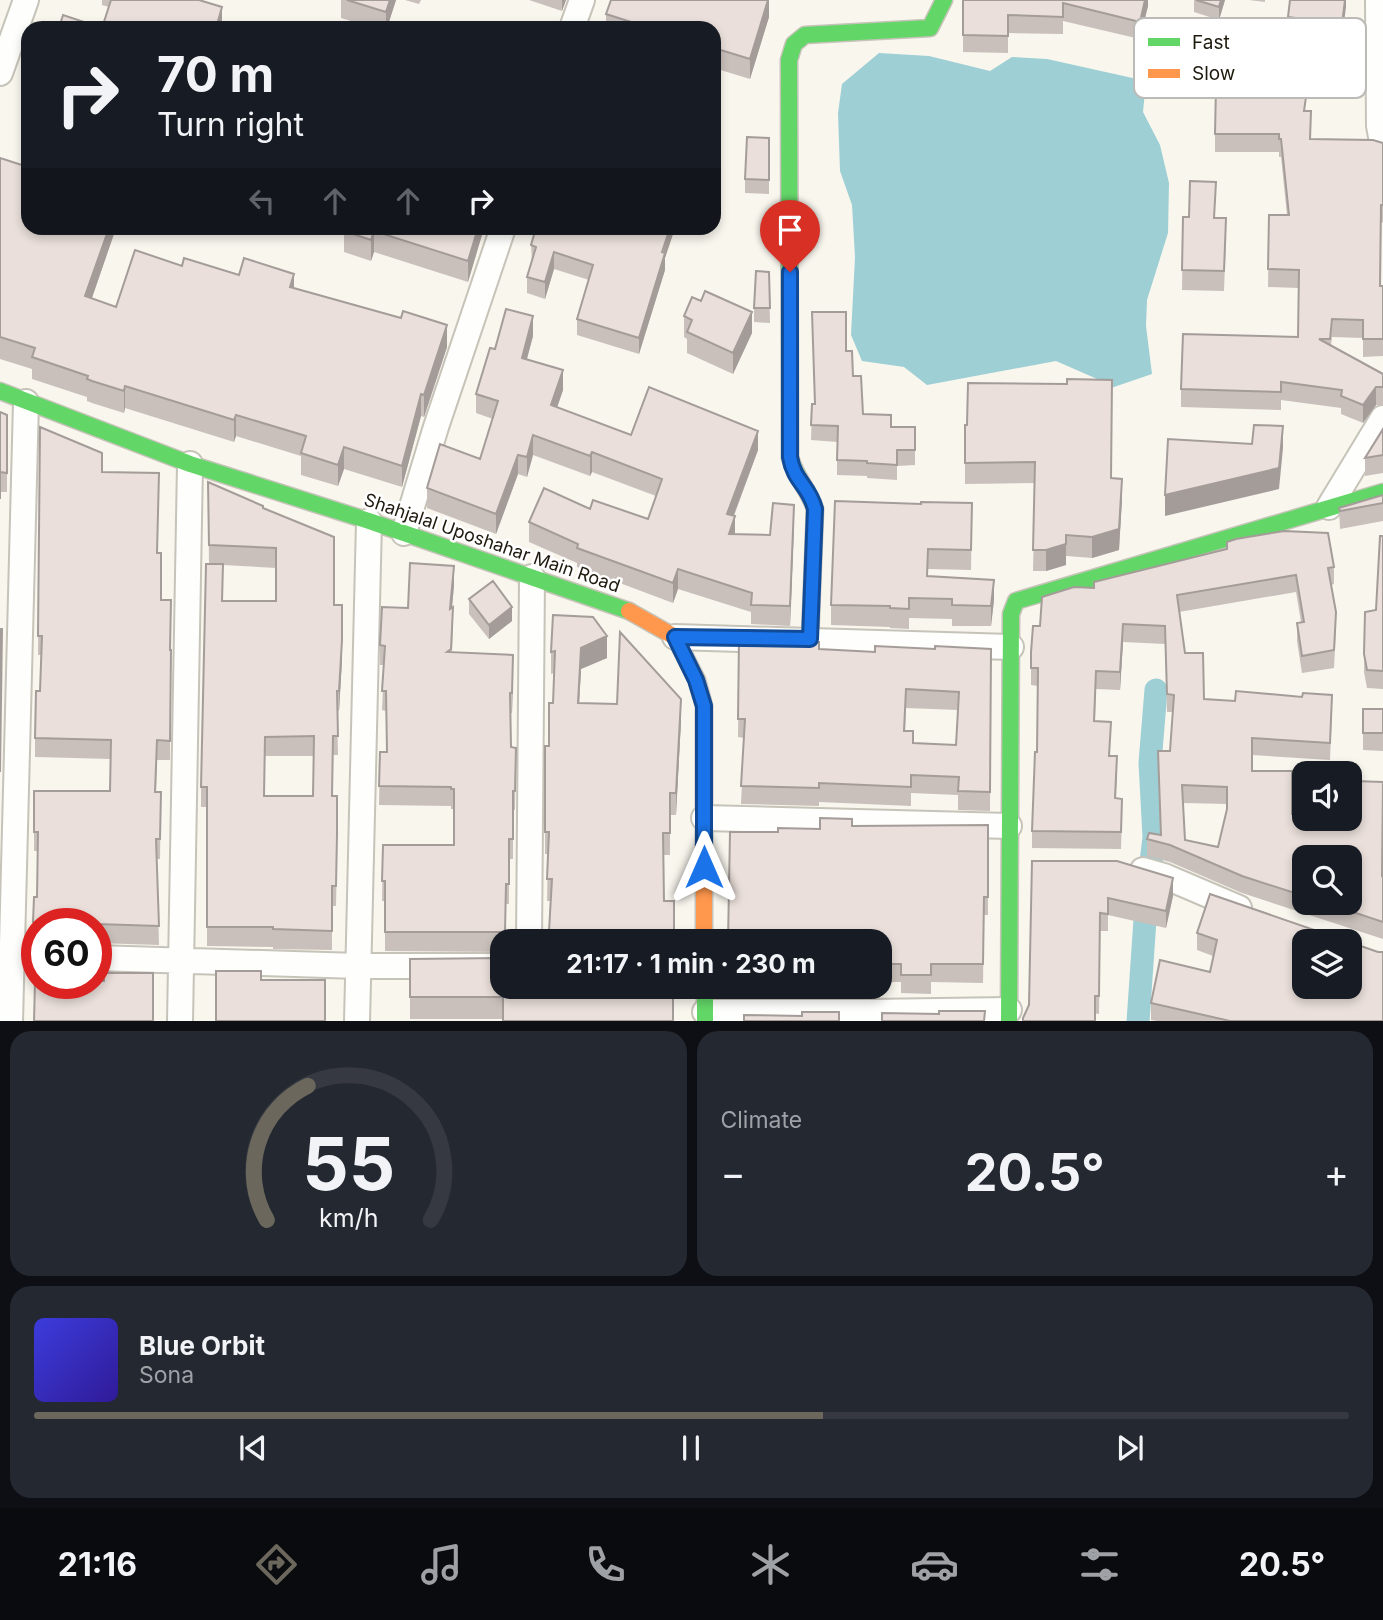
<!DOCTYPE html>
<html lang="en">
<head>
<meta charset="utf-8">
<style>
	:root { --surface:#171b24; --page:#242831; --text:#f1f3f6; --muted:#9ea1a6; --line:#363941; --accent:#6b675c }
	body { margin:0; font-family:Inter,sans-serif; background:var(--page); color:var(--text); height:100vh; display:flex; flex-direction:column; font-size:26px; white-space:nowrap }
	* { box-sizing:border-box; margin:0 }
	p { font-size:23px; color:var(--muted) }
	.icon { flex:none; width:38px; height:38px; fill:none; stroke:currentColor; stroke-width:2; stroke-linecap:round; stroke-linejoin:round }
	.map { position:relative; height:1021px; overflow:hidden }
	.panel { display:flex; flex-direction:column; gap:10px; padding:10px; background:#0d0f14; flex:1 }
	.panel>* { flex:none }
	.hud { position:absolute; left:21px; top:21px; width:700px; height:214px; border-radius:21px; box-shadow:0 4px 10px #0003; background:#171b24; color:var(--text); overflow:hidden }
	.tools { position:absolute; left:1292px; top:761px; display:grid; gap:14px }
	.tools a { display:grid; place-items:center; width:70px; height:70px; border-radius:14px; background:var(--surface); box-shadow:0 4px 10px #0003; font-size:35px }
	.speed { position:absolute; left:21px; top:908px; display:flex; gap:14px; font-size:35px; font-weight:700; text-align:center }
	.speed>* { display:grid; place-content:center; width:91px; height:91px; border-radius:50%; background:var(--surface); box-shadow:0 4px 10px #0003; line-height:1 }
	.speed .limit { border:10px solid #d22; background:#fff; color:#111 }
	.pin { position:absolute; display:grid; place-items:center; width:60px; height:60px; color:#fff; margin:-72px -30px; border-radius:50% 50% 50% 0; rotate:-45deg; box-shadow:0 0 7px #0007 }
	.pin .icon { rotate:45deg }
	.me { position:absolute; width:77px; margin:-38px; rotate:0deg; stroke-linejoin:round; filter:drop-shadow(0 0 5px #0008) }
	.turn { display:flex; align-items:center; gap:24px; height:147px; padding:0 21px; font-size:32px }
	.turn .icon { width:91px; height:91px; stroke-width:2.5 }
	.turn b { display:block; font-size:49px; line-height:60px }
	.lanes { display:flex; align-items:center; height:66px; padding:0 21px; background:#0003; justify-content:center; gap:35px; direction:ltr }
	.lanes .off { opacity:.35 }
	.big { font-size:52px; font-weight:700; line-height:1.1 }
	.panel .card { flex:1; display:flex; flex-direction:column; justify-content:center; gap:10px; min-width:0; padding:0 24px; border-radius:21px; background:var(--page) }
	.panel .dial { align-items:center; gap:0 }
	.dial svg { height:182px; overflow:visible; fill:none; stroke:var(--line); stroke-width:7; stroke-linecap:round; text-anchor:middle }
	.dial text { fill:var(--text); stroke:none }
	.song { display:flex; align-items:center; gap:21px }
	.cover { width:84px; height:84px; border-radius:10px; background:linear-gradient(135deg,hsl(240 70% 55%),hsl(250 70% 35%)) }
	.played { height:7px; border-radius:4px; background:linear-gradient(90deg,var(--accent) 60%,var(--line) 60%) }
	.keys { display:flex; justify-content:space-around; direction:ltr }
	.heat { display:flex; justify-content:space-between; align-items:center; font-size:38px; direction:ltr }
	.panel .tiles { flex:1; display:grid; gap:10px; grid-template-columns:1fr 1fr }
	.card:last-child { grid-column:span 2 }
	.trip { position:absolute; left:490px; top:929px; width:402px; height:70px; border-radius:21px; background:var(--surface); box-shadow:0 4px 10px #0003; font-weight:700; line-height:70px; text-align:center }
	.dock { display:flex; height:112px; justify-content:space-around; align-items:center; background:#090b0e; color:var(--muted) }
	.dock .icon { width:49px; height:49px }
	.dock .current { color:var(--accent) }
	.dock b { font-size:32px; color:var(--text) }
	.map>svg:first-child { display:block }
	.water { fill:#9dcfd5 }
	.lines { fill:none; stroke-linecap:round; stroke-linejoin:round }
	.canal { stroke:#9dcfd5; stroke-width:23 }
	.street-casing { stroke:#c6c3b9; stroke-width:28 }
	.fast-casing { stroke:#c6c3b9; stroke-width:19 }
	.slow-casing { stroke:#c6c3b9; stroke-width:19 }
	.street { stroke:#fefefc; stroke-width:24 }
	.fast { stroke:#63d668; stroke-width:16 }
	.slow { stroke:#ff974d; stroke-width:16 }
	.wall { fill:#c9c0bb; fill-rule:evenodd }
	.shaded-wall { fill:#a49c99 }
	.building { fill:#eadfda; stroke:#a49c99; stroke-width:2; fill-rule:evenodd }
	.route-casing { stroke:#114b97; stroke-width:18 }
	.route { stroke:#1a73e8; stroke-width:12 }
	.labels { text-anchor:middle; stroke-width:5; stroke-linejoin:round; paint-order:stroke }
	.street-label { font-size:18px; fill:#1f1a0e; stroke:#fff }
	.key { fill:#fff; stroke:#bcbab7; stroke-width:2 }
	.key-label { font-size:19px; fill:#1f1a0e }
</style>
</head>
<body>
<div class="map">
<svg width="1383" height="1022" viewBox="0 0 1383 1022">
	<rect width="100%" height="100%" fill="#f9f6ee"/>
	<path class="water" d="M879 53 929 56 990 71 1012 57 1047 59 1146 81 1143 112 1160 145 1169 183 1168 233 1147 300 1146 326 1152 374 1111 388 1104 382 1056 361 927 385 904 367 862 361 851 335 855 257 852 205 840 171 838 113 842 84Z"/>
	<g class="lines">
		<path class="canal" d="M1138 1022 1146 905 1154 837 1150 763 1156 690"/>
		<defs>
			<path id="street" d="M1378 0 1379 126 1383 147
				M572 28 582 0
				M0 73 26 0
				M1329 507 1383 418
				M404 533 436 427 503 228
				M675 637 1011 647
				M704 818 1009 826
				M1143 870 1164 876 1239 908
				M529 942 532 577
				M12 955 37 956
				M96 958 358 966H502
				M705 1012H868V1022
				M868 1012 1009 1010
				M10 1022 26 402
				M180 1022 190 464
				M357 1022 369 521"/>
			<path id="fast" d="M0 391 190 464 369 521 629 611
				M810 639 815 509C809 490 795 477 790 457L789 60 794 44 805 35 930 28 944 0
				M705 987V1022
				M1009 1022 1011 614 1016 601 1383 492"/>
			<path id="slow" d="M629 611 675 637 697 680 704 706V942"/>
		</defs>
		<use href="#street" class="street-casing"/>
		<use href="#fast" class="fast-casing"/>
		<use href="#slow" class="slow-casing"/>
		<use href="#street" class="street"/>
		<use href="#fast" class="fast"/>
		<use href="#slow" class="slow"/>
	</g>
	<path class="wall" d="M102 0H199L222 28H102L109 7 102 5Z
		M341 0H396L387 28H374L341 18Z
		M405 0H421L419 4Z
		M529 0H566L562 11Z
		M769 0V17L750 79 714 68V28H606V14Z
		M963 0H1148V6L1140 39 1063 21V34L1008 33V53L963 52Z
		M1194 0H1225L1219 20 1194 12Z
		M1249 0H1265V2Z
		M1346 0 1342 38 1288 32V17Z
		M1241 86H1272L1306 111 1310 139 1383 143V222L1381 223 1380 286H1383V356L1363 357V338L1332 337 1331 346 1383 374V405H1376L1363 423 1341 414V408L1281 400V410L1181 407V389L1298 337V288L1268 287 1269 215H1287L1281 157H1279V152H1215V134Z
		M769 138V194L745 193V179Z
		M0 158 28 228H116L92 298 116 307 182 266 239 275 294 288 447 347 424 417 421 416 402 487 344 469 338 486 301 475V456L236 436 234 442 125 408 124 413 92 403 87 401V397L32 379V369L0 359Z
		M1183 217 1226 238 1224 291 1182 290Z
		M484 228 468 282 374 252 371 261 344 252V231Z
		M536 228H675L665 258V270L639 354 577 335V319L589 280 554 269 545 299 527 293V277L532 262 531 245Z
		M769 272 770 323 754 322V308Z
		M684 316 752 333 733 374 687 353V339L684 337Z
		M533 336 527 359 563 390 557 408 631 435 758 450 734 516 735 534 770 535 794 524 790 626 751 624V612L678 589 673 603 577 567V563L529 542V522L590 509 648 519 656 496 592 472 590 476 533 455 527 477 518 474 496 534 427 508V488L480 459 493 419 476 413V394L495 349Z
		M846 351 863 414 891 427H915V465L897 466V480L867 478V476L837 475V442L811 440 812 404H814Z
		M0 412 7 415V492H0Z
		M965 425 1111 478 1122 499 1119 550 1092 558 1066 556V565L1046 571H1033L1035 483 965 484Z
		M40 427 102 472 158 553 161 600 170 650V760H157L156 792H161L160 859H157L159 945 96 943V924H37V942L33 941V922L37 897 38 851H34V791H110L111 759 35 757V738L40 691 42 655H38Z
		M1383 429V473L1365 476V458Z
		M208 482 263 508 334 605 342 660 339 711H337L338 755H333L332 796 337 855 336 906H332V950L273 949V947L207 946V807H201V787L209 564ZM223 565 276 568V601H223ZM265 756H313V796H264Z
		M972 503 971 570 928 569V576L994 600 991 626H952V619L909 618V629L890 628V627L831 625V605L921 504Z
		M1383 503V521L1340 529 1339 508Z
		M1383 536V689L1367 688 1364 672 1365 612 1376 610Z
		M1334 567V584L1331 585 1336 629 1334 668 1302 673 1297 641V623L1301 622 1296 592 1179 612 1185 653 1204 699 1332 712 1330 760 1252 755V771L1292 814 1383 877V939L1242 893 1170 862 1147 856V839L1160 835 1158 751H1170L1173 712H1167L1165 644 1123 642 1120 690 1096 689 1095 721 1117 773 1116 798 1122 816 1121 849 1032 848V831L1037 752 1038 686 1031 685V652L1040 626 1094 588ZM1183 803 1227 804V809L1218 847 1185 840ZM1304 858 1349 903H1304Z
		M454 585 452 608 453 627 452 653 513 675 512 713H510L511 747 516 748 515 810H513V859H509V904H506L505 942H502V952L385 951V901H382L383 845H454V809H451V806L379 805 380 752H387L386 711 382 710 384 665H380V645L408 608Z
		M469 599 512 621 489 639 469 614Z
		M553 615 607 658 581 669 579 703 681 721 676 815H670V855H664V901L674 942H549L550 901H547L548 854H545V746H549L553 703 554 673 551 674V652Z
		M739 638 801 641 819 649 875 652 935 649H991L990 811 958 810V795L911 793V806L819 802V806L741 804 744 738 738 737ZM906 708 958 710 956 745 913 743 905 731Z
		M1363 709H1383V751L1363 750Z
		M988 825V915H984L983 983 931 982V994L901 993V982H880V942L778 832 852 826Z
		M1032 861 1173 896 1166 928 1108 915V931H1100L1099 1014 1029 1005Z
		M1197 933 1378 952 1383 1021H1157L1151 1020V1003L1210 972 1213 956 1197 950Z
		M410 959 502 987H674L503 1019H410Z"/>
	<path class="shaded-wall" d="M390 0H396L387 28H386V12Z
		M562 0H566L562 11Z
		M768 0H769V17L750 79V59Z
		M1145 0H1148V6L1140 39V22Z
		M1221 0H1225L1219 20V7Z
		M1345 0H1346V7L1342 38V24Z
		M222 7V28H216Z
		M109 228H116L85 318V296Z
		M478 228H484L468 282V261Z
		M670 228H675L665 258V270L639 354V338Z
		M374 231V252L371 261V240Z
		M554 252V269L545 299V282Z
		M294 274V296L290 287Z
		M752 312V333L733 374V353Z
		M533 316V336L522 377V358Z
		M447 325V347L424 417V395Z
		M563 370V390L551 425V405Z
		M125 386V408L124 413V391Z
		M1376 387V405L1363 423V405Z
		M421 394V416L402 487V466Z
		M236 415V436L234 442V420Z
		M1283 426V448L1279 489 1165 516V495Z
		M758 431V450L727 533V514Z
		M533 435V455L527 477V457Z
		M344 447V469L338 486V465Z
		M592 452V472L590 476V456Z
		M518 455V474L496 534V514Z
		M1122 479V499L1119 550 1092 558V537Z
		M794 505V524L790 626V606Z
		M735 516V536L729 534Z
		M1066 535V565L1046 571V550Z
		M454 566V585L450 629V609Z
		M678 569V589L673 603V583Z
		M994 580V600L991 626V606Z
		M512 607V621L489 639V625Z
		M1123 624V642L1120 690V672Z
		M607 636V658L581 669 578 725 581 648Z
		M342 640V660L339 711V691Z
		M513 655V675L512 713V693Z
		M681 699V721L676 815V793Z
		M1173 878V896L1166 928V911Z"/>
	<path class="building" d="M111 0H199L222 7 216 28H59L63 15 102 28Z
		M347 0H390L386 12Z
		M611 0H768L750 59 714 48V28H650L606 14Z
		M963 0H1145L1140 22 1063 3V17L1008 15V36L963 35Z
		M1196 0H1221L1219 7Z
		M1290 0H1345L1342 24 1288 17Z
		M1243 66 1272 68 1271 86 1307 90 1304 111H1311L1310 139 1373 140 1383 143V205H1381L1380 286H1383V339H1363V320L1332 319 1330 339H1319L1383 374V387H1376L1363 405 1341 396 1342 390 1281 382V392L1181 389 1183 334 1298 337 1299 270 1268 269 1269 215H1289L1281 139H1279V134H1215L1216 86H1241Z
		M747 137 769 138V180L745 179Z
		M0 158 28 167V228H109L85 296 116 307 135 250 182 266 184 258 239 275 244 258 294 274 290 287 401 318 403 311 447 325 424 395 421 394 402 466 344 447 338 465 301 453 306 436 236 415 234 420 125 386 124 391 92 381 87 379 88 376 32 357 35 348 0 337Z
		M1190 181 1216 182 1214 218H1226L1224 271 1182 270 1183 217H1189Z
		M345 228H478L468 261 374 231 371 240 344 231Z
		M536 228H670L662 252 665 253 639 338 577 319 593 265 554 252 545 282 527 277 536 247 531 245Z
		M756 271 769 272 770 308H754Z
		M705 291 752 312 733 353 687 332 692 320 684 316 692 297 701 301Z
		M506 309 533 316 522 358 563 370 551 405 631 435 649 387 758 431 727 514 735 516 729 534 770 535 773 503 794 505 790 606 751 605 752 593 678 569 673 583 577 548 578 544 529 522 544 488 590 509 593 500 648 519 662 479 592 452 590 456 533 435 527 457 518 455 496 514 427 488 440 444 480 459 498 401 476 394 490 348 495 349Z
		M812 312H846V351H852L853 376H861L863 414 891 415V427H915V450H897V465L867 463V461L837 460 838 426 811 425 812 404H815Z
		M1067 379 1112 380 1111 478 1122 479 1119 529 1092 537 1066 535V544L1046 550H1033L1035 462 965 463V425H967L968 383 1067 384Z
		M0 412 7 415V473L0 472V499Z
		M1254 425 1283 426 1279 468 1165 495 1168 439 1252 444Z
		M40 427 102 453V472L159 473 157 553H161V600H171L170 650H171L170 741 157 740 155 792H161L160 839H156L159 926 96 924H41L33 922 34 897H37L38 832H34V791H110L111 740 35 738 36 691H40L42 636H38Z
		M1383 429V455L1365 458Z
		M208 482 263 506V508L334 537V605H342V640L339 691H337L338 736H333L332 796H337V835L336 886H332V931L273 929V927H207V787H201L206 564H223L222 601H276V548L209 545ZM314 736 313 796H264L265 737Z
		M1383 495V503L1340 511 1339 508Z
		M835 501 921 504V502L972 503 971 550 928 549 927 576 994 580 991 606 952 605V599L909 598V609L890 608V606L831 605Z
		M1284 531 1328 533 1334 567 1328 568 1336 612 1334 650 1302 656 1297 623 1304 622 1296 575 1177 595 1185 653H1203L1204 699 1235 701 1236 691 1302 697 1303 693 1332 695 1330 743 1252 738V771H1292V814L1304 815V819H1337L1354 821 1355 781 1383 782 1382 876 1383 877V922L1326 903H1349V858H1304V896L1242 876 1170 845 1147 839 1149 833 1161 835 1158 751H1170L1174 695 1167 694 1165 626 1123 624 1120 672 1096 671 1094 721 1111 722 1109 756H1117L1115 798 1122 799 1121 832 1032 831 1035 752H1037L1038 668H1031V652L1033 626H1040L1042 597 1074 587 1094 588V582L1227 549V542L1236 539ZM1182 785 1227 787V809L1218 847 1185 840Z
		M1380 536H1383V671L1367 670 1364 654 1365 612 1376 610Z
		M410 563 454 566 450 609 453 607 451 649 447 652 513 655 512 693H510L511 747 516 748 515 791H513V839H509V884H506L505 932H385V881H382L383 845H454V789H451V787L379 786 380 752H387L386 691H382L385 646 380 645 382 607 408 608Z
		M493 581 512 607 489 625 469 599Z
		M553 615 593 617 607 636 581 648 578 703 617 704 620 632 681 699 676 793H670V833H663L664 901H674V942H648V938H613V942H564V932L549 931 552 879H547L549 832H545V746H549V703H553L555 651 551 652Z
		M0 629H2L0 772Z
		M748 636 799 637 801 641 819 642V649L875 652V646L935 649V646L991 649 990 792 958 791 959 777 911 775V787L819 783V788L741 786 745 719H738L739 638 748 639ZM906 689 959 692 956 745 913 743V731H904Z
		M1363 709H1383V733H1363Z
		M820 818 852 819V826L988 825V897H984L983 964H931V975H901V964H880V942H728L730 832H778V828L820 829Z
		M1032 861H1117L1173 878 1166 911 1108 898V914L1100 913 1099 996H1095V1021H1023V1018L1029 1005Z
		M1210 894 1349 942H1304V987H1349V942L1378 952H1383V1021H1230L1151 1003 1160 960 1210 972 1217 940 1197 933Z
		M502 958V987H673V1021H503V997H410V959Z
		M216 971H261V980H325V1021H216Z
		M104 973H153V1021H34L35 981H37V984H96V981H104Z
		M939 1011H985L984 1021H882V1013L939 1014Z
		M802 1012H839V1021H744V1015L802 1016Z"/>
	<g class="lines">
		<defs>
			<path id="route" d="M704 867V706L696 680 675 637 810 639 815 509C809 485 794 482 790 457V272"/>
		</defs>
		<use href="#route" class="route-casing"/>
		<use href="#route" class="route"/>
	</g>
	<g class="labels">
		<g class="street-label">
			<text transform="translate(492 543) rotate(19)" y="6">Shahjalal Uposhahar Main Road</text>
		</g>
	</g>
	<rect x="1134" y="18" width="232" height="80" rx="10" class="key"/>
	<rect x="1148" y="38" width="32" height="8" fill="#63d668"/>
	<rect x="1148" y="69" width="32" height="9" fill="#ff974d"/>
	<g class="key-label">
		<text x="1192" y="49">Fast</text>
		<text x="1192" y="80">Slow</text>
	</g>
</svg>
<div class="tools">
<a><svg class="icon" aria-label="sound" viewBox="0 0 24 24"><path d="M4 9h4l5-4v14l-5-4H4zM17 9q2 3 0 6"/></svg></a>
<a><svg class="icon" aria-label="search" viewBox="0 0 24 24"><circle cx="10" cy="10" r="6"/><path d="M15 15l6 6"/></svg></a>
<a><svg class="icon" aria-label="layers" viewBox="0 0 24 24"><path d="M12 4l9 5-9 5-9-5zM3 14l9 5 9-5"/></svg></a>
</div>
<div class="speed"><div class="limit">60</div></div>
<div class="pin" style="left:790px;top:272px;background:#d93025"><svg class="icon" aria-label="arrive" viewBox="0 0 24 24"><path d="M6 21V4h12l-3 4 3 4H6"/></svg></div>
<svg class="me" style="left:704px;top:867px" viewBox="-20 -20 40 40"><path d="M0-17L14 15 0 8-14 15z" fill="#1a73e8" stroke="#fff" stroke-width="4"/></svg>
<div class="trip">21:17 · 1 min · 230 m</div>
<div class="hud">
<div class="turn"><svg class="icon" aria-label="right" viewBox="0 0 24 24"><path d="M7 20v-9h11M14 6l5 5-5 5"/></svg><div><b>70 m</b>Turn right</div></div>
<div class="lanes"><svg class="icon off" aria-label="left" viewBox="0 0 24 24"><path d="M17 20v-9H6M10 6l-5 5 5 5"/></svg><svg class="icon off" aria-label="ahead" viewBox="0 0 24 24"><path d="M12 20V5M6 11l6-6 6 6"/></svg><svg class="icon off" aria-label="ahead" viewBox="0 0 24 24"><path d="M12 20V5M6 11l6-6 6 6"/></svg><svg class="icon" aria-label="right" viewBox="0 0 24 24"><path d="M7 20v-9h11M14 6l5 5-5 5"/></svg></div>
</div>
</div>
<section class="panel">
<div class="tiles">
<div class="card dial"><svg viewBox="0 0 100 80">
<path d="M14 69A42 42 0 1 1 86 69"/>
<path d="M14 69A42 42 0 0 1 32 10" stroke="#6b675c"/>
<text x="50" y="56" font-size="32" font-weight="700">55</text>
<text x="50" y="72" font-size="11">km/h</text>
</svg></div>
<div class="card"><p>Climate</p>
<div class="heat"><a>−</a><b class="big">20.5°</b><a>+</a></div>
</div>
<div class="card">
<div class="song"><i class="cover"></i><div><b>Blue Orbit</b><p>Sona</p></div></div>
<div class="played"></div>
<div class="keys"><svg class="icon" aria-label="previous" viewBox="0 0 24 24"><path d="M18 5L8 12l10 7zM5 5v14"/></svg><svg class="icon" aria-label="pause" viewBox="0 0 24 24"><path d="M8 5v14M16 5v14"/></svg><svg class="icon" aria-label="next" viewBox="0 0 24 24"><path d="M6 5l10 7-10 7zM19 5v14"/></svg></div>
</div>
</div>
</section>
<nav class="dock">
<b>21:16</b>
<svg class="icon current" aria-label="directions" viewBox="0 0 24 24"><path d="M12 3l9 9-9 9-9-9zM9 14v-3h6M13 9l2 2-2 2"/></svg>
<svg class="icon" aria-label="music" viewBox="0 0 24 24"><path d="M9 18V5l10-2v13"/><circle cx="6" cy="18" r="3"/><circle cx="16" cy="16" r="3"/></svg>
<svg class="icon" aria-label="phone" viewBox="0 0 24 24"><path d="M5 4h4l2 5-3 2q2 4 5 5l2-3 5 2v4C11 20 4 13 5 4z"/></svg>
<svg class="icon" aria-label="climate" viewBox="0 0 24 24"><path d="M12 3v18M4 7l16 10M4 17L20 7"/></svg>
<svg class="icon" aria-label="car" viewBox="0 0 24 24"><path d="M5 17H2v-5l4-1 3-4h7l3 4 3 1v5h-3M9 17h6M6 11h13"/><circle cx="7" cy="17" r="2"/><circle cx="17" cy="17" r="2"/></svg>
<svg class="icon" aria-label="filters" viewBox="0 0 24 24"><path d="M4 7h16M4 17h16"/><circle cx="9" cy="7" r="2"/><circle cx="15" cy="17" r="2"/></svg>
<b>20.5°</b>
</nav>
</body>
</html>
